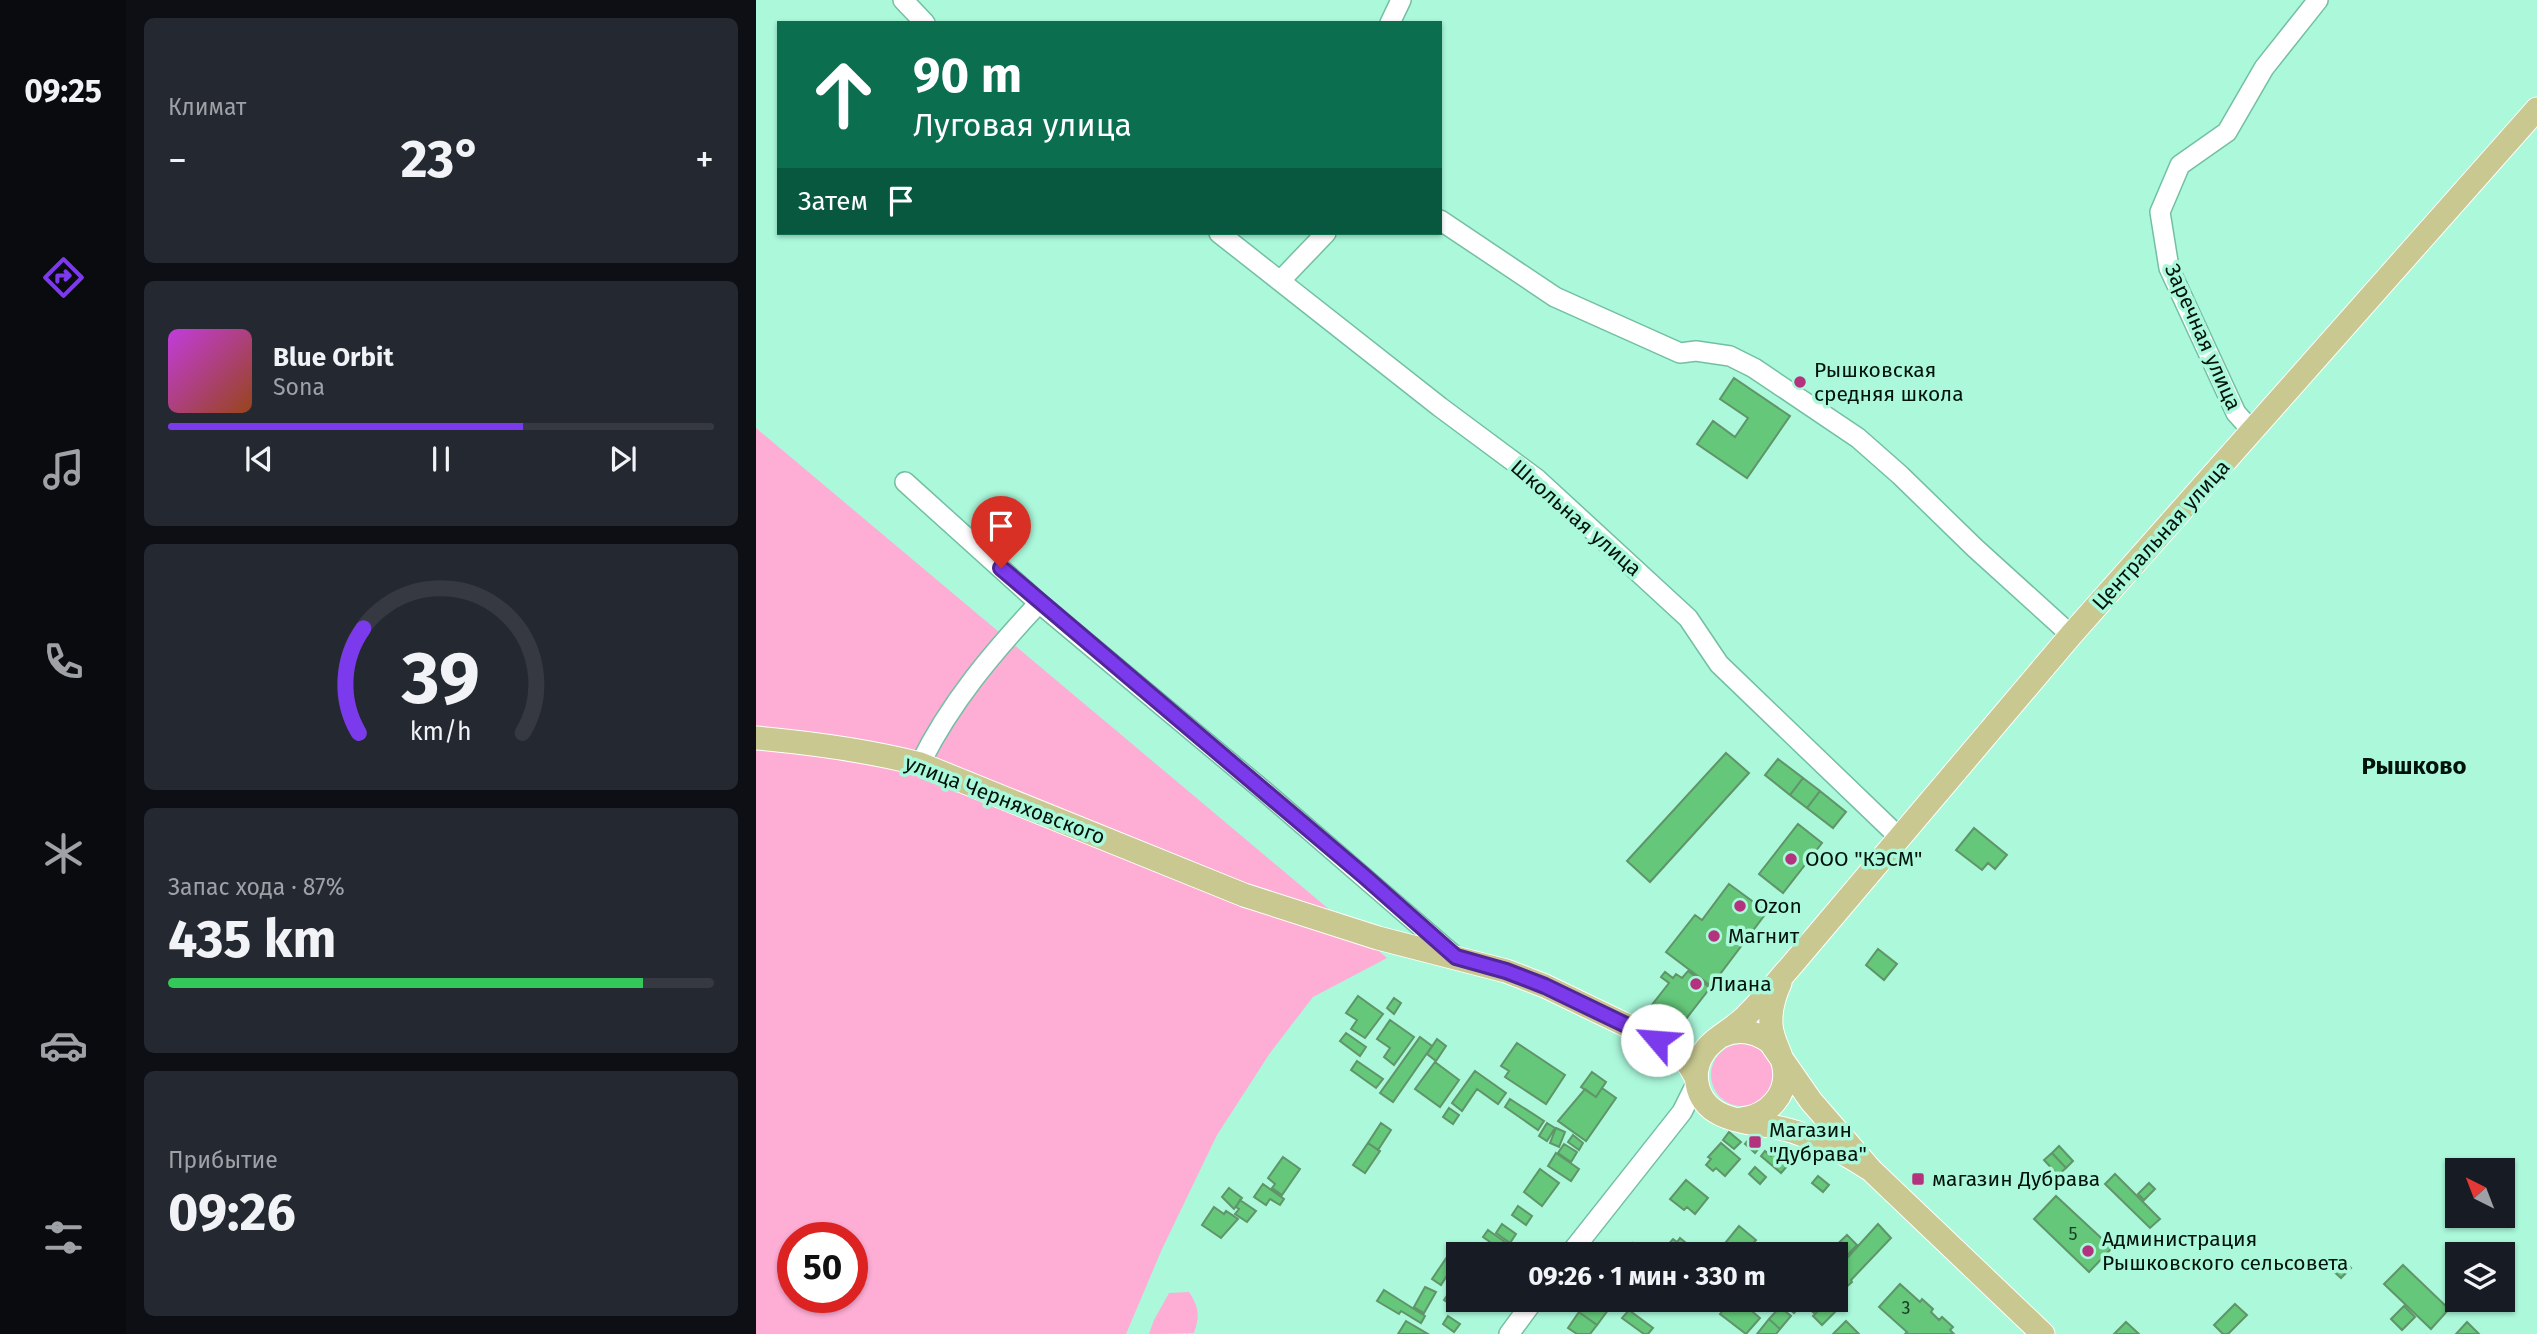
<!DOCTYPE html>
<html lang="ru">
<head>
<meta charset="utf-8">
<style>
	:root { --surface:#171b24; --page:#242831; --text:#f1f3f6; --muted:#9ea1a6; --line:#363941; --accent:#7c3aed }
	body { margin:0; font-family:"Fira Sans",sans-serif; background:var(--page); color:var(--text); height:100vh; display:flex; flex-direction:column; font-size:26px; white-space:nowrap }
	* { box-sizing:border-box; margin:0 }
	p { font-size:23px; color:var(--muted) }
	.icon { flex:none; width:38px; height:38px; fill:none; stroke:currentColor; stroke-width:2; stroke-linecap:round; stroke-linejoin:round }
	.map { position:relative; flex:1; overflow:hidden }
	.drawer { display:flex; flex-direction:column; gap:18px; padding:18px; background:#0d0f14; width:630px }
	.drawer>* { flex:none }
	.guide { position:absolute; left:21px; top:21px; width:665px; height:214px; border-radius:0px; box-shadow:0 2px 5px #0004; background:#0b6e4f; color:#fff; overflow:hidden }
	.needle { width:46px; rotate:318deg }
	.fabs { position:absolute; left:1689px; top:1158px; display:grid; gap:14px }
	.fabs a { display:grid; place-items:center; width:70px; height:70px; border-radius:0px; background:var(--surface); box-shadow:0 2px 5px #0004; font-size:35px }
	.speed { position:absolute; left:21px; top:1222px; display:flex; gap:14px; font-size:35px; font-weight:700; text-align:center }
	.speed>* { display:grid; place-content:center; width:91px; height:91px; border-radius:50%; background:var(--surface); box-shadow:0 2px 5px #0004; line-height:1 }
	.speed .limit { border:10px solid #d22; background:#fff; color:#111 }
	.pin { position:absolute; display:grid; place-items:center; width:60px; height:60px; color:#fff; margin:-72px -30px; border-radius:50% 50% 50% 0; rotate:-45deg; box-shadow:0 0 7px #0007 }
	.pin .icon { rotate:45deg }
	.me { position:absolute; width:77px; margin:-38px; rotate:297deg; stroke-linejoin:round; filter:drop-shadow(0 0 5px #0008) }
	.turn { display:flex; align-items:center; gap:24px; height:147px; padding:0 21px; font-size:32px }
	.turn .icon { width:91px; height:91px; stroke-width:2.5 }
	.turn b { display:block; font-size:49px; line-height:60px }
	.then { display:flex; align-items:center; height:66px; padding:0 21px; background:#0003; gap:14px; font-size:26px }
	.big { font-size:52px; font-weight:700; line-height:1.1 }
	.drawer .tile { flex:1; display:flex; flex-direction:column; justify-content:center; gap:10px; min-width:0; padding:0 24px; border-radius:10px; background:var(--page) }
	.drawer .dial { align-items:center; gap:0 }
	.dial svg { height:182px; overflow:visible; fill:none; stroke:var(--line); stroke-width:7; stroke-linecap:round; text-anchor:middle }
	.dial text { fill:var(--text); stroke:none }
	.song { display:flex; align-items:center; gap:21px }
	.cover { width:84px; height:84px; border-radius:10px; background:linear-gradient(135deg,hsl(290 70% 55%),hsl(20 70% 35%)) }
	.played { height:7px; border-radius:4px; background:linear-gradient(90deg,var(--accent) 65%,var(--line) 65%) }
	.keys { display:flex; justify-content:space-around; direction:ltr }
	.heat { display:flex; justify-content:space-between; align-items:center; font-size:38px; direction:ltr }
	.charge { height:10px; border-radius:5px; background:linear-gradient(90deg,#34c759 87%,var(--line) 0) }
	.trip { position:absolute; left:690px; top:1242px; width:402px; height:70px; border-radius:0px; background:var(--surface); box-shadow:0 2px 5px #0004; font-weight:700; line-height:70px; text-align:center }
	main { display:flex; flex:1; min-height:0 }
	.menu { display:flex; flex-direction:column; width:126px; justify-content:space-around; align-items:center; background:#090b0e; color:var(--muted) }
	.menu .icon { width:49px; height:49px }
	.menu .on { color:var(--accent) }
	.menu b { font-size:32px; color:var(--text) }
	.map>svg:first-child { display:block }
	.green { fill:#feadd5; fill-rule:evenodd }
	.building { fill:#64c779; stroke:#609469; stroke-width:2 }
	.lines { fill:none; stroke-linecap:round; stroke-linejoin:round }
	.minor-casing { stroke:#74bfa4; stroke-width:22 }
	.major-casing { stroke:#fff; stroke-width:25 }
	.minor { stroke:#fff; stroke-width:19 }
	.major { stroke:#c8c890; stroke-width:23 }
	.route-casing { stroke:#51269a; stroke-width:18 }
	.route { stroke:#7c3aed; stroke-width:12 }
	.poi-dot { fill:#b4337f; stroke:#abf8db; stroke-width:2.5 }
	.labels { text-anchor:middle; stroke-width:7; stroke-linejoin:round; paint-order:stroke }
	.number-label { font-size:18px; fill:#194027 }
	.street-label { font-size:21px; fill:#00130c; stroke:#abf8db }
	.poi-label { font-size:21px; fill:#00130c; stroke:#abf8db; text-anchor:start }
	.quarter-label { font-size:24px; font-weight:bold; fill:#00130c; stroke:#abf8db }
</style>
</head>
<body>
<main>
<nav class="menu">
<b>09:25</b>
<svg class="icon on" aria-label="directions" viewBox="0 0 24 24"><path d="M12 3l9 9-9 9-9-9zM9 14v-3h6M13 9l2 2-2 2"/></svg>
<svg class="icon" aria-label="music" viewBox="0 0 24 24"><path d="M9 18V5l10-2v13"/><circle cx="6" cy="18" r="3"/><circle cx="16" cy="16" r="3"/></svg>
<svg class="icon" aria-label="phone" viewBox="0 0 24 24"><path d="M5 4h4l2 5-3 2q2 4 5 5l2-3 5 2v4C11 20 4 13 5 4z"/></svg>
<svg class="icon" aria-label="climate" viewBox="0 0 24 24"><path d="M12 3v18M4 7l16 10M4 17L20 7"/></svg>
<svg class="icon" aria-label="car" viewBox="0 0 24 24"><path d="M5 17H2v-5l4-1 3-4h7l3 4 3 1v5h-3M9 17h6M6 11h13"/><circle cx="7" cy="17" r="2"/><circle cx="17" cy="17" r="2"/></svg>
<svg class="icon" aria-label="filters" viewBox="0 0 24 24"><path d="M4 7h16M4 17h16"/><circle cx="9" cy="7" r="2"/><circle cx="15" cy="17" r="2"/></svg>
</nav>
<section class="drawer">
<div class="tile"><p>Климат</p>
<div class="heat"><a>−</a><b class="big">23°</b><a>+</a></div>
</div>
<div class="tile">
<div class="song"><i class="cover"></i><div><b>Blue Orbit</b><p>Sona</p></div></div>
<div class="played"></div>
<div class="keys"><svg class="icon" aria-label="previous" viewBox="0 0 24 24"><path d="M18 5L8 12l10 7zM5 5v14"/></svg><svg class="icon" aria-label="pause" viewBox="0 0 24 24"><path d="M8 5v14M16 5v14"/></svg><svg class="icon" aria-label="next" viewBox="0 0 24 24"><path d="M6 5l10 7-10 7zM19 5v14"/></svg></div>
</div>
<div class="tile dial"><svg viewBox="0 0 100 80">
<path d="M14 69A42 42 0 1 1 86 69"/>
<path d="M14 69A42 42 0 0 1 16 23" stroke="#7c3aed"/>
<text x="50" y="56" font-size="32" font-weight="700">39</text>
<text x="50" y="72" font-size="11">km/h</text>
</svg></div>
<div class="tile"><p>Запас хода · 87%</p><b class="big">435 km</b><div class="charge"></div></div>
<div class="tile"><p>Прибытие</p><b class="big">09:26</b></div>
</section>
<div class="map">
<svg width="1781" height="1334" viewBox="0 0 1781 1334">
	<rect width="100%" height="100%" fill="#abf8db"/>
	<path class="green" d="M0 428 631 958 557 997 514 1053 461 1135 406 1249 370 1334H0ZM37 1237H96V1297H37Z
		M955 1075a31 31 0 1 1 62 0a31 31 0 1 1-62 0Z
		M433 1292C443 1307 444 1316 438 1333L393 1334 398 1320 413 1293Z"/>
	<path class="building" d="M978 378 1034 416 991 478 941 444 957 421 979 437 992 418 964 399Z
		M970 753 993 773 894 882 871 861Z
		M1022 759 1047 778 1034 795 1009 775Z
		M1047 778 1064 791 1051 808 1034 795Z
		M1064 791 1090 812 1077 828 1051 808Z
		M1042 824 1066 843 1027 893 1003 874Z
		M1218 828 1251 855 1239 869 1232 863 1226 870 1200 850Z
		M973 884 1011 912 955 986 910 952 939 915 946 920Z
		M1122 949 1141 964 1128 980 1110 965Z
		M932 971 954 988 923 1028 895 1006 913 983 905 977 909 972 917 978 920 974 926 978Z
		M602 996 627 1014 609 1038 595 1029 601 1020 590 1013Z
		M638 998 645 1003 638 1014 631 1008Z
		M634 1020 658 1037 638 1065 628 1057 634 1048 621 1039Z
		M590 1033 610 1047 604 1056 584 1041Z
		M664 1037 676 1046 637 1102 624 1093Z
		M681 1039 690 1046 680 1061 671 1054Z
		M761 1043 809 1075 790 1104 749 1077 753 1071 745 1066Z
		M601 1061 627 1079 620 1088 595 1070Z
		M679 1062 703 1080 684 1107 659 1089Z
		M719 1071 750 1093 742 1104 721 1089 706 1111 696 1103Z
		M836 1072 850 1082 840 1097 825 1087Z
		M846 1088 860 1098 830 1141 802 1121 829 1089 840 1097Z
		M754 1099 788 1121 782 1130 749 1107Z
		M693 1108 703 1115 697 1124 687 1117Z
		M625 1123 635 1130 622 1150 612 1143Z
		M791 1123 799 1128 791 1141 783 1136Z
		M800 1128 809 1132 803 1147 794 1143Z
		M973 1132 985 1142 978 1149 967 1140Z
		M817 1135 827 1143 823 1150 812 1142Z
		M993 1139 1003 1148 999 1153 989 1144Z
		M612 1143 624 1151 609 1173 597 1165Z
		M965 1143 984 1159 969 1176 960 1168 957 1171 950 1165 955 1159 952 1157Z
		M808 1144 821 1152 815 1162 802 1153Z
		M1303 1146 1317 1161 1310 1168 1296 1153Z
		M1009 1151 1015 1156 1018 1153 1032 1165 1025 1173 1005 1156Z
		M800 1153 823 1169 815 1181 792 1166Z
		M1296 1153 1310 1168 1302 1175 1288 1160Z
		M527 1157 544 1169 526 1195 516 1188 519 1184 512 1178Z
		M999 1167 1010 1177 1004 1184 993 1174Z
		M784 1169 803 1183 786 1206 768 1192Z
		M1359 1174 1404 1219 1394 1228 1349 1184Z
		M1062 1176 1073 1185 1067 1192 1056 1183Z
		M930 1180 952 1198 939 1214 931 1207 928 1210 914 1199Z
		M1393 1183 1399 1189 1388 1200 1382 1194Z
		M507 1184 528 1199 524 1205 514 1199 510 1205 498 1197Z
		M473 1188 486 1198 478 1209 466 1197Z
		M1300 1196 1356 1248 1333 1272 1278 1219Z
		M484 1200 500 1211 491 1222 479 1214 483 1209 480 1207Z
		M762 1206 776 1216 770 1225 756 1215Z
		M458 1207 468 1214 470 1211 482 1219 465 1238 446 1225Z
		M746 1224 760 1234 754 1243 740 1233Z
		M1122 1224 1135 1238 1095 1280 1096 1282 1080 1296V1274L1084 1270 1082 1268Z
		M983 1226 1000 1240 992 1249 997 1255H975L966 1247Z
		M732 1230 756 1247 751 1255H726L734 1242 727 1237Z
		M1091 1235 1101 1245 1080 1267V1255H1070Z
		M924 1238 929 1242 925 1246 936 1255 909 1253 912 1250 909 1248 917 1239 921 1242Z
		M877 1243 892 1255H868Z
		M691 1257 699 1263 685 1285 676 1279Z
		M1585 1259 1595 1268 1585 1278 1575 1269Z
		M1647 1265 1693 1309 1675 1329 1628 1284Z
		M702 1268V1300H718L712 1309 706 1305 702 1310 688 1300 701 1281 695 1277Z
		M1144 1284 1164 1302 1166 1299 1177 1309 1175 1312 1183 1320 1186 1317 1197 1327 1194 1330 1198 1334H1149L1151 1332 1123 1307Z
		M669 1287 680 1292 668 1313 658 1307Z
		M628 1290 669 1316 665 1323 645 1311 643 1314 621 1301Z
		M828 1300H846L855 1306 841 1325 823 1312 831 1302Z
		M975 1300H983L1004 1318 990 1334 964 1314Z
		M1034 1300H1041L1046 1304 1038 1313 1029 1305Z
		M1048 1300H1062L1067 1305 1059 1314 1046 1302Z
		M1070 1303 1079 1312 1066 1325 1057 1316Z
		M1479 1304 1491 1315 1472 1334H1467L1458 1325Z
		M1648 1306 1659 1317 1646 1330 1635 1319Z
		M1024 1307 1035 1316 1024 1329 1013 1319Z
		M873 1310 897 1328 892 1334H888L866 1318Z
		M823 1312 841 1325 834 1334H821L812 1328Z
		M692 1316 704 1324 698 1332 687 1324Z
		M1013 1319 1024 1329 1020 1334H1001Z
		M650 1321 672 1334H642Z
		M1090 1321 1103 1334H1077Z
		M1370 1322 1383 1334H1358Z
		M1711 1322 1723 1334H1700Z"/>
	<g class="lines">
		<defs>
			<path id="minor" d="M147 0 169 23
				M634 23 645 0
				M684 220 799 297 924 353 940 351 974 356 998 368 1102 438 1144 475 1219 548 1315 635
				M463 233 684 407 781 479 932 618 963 664 1144 838
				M525 280 570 233
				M1497 432 1480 413 1413 268 1404 212 1424 165 1471 132 1508 68 1562 0
				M149 482 283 603 508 791 700 957
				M164 764C194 703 237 652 283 603
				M813 1255 926 1112 939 1086 940 1077
				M753 1334 778 1300"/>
			<path id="major" d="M0 738C55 743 110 750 164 764L488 895 622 938 750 971 789 986 901 1040 921 1053 933 1065 940 1077
				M965 1036C982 1028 999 1031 1014 1042L1055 1101 1115 1170 1287 1334
				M986 1119C1012 1116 1033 1094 1028 1067 1025 1052 1016 1040 1015 1025 1014 1010 1018 996 1024 983
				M1115 1170C1091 1154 1067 1141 1039 1132 1006 1120 948 1128 941 1083 939 1072 942 1061 948 1052 957 1038 976 1030 988 1018 1005 1002 1020 983 1035 966L1315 635 1781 109"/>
		</defs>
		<use href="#minor" class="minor-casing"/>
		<use href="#major" class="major-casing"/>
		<use href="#minor" class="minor"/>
		<use href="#major" class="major"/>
	</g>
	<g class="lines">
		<defs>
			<path id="route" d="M245 568 607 875 700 957 750 971 789 986 901 1040"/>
		</defs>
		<use href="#route" class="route-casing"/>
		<use href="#route" class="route"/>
	</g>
	<g class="poi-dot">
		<circle cx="1044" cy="382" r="7"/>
		<circle cx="1035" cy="859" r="7"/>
		<circle cx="984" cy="906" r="7"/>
		<circle cx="958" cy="936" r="7"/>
		<circle cx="940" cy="984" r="7"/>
		<rect x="992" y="1135" width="14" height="14" rx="3.5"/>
		<rect x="1155" y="1172" width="14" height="14" rx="3.5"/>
		<circle cx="1332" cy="1251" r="7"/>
	</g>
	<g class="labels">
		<g class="number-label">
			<text x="1317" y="1240">5</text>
			<text x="1150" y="1314">3</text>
		</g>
		<g class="street-label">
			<text transform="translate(1447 337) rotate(66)" y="7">Заречная улица</text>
			<text transform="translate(820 518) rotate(41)" y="7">Школьная улица</text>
			<text transform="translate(1405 535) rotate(-48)" y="7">Центральная улица</text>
			<text transform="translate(249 800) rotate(21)" y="7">улица Черняховского</text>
		</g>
		<g class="poi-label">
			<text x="1058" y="377">Рышковская<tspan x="1058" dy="24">средняя школа</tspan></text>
			<text x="1049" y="866">ООО "КЭСМ"</text>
			<text x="998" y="913">Ozon</text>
			<text x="972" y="943">Магнит</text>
			<text x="954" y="991">Лиана</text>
			<text x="1013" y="1137">Магазин<tspan x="1013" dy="24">"Дубрава"</tspan></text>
			<text x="1176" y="1186">магазин Дубрава</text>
			<text x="1346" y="1246">Администрация<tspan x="1346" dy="24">Рышковского сельсовета</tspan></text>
		</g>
		<g class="quarter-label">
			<text x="1658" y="774">Рышково</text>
		</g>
	</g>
</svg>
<div class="fabs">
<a><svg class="needle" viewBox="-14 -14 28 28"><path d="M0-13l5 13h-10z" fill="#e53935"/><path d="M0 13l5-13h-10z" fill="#9ea1a6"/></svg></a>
<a><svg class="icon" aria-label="layers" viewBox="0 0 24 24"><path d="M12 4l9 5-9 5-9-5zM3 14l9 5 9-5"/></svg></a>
</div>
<div class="speed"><div class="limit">50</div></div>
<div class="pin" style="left:245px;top:568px;background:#d93025"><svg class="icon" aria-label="arrive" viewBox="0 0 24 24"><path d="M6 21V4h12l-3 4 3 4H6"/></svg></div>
<svg class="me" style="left:901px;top:1040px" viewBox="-20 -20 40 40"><circle r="19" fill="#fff"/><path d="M0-13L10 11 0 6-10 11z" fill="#7c3aed"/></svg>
<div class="trip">09:26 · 1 мин · 330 m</div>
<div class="guide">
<div class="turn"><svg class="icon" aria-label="ahead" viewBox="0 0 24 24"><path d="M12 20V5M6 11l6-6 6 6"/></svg><div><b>90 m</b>Луговая улица</div></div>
<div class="then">Затем<svg class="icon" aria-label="arrive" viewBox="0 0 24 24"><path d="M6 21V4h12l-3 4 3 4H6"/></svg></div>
</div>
</div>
</main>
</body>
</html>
